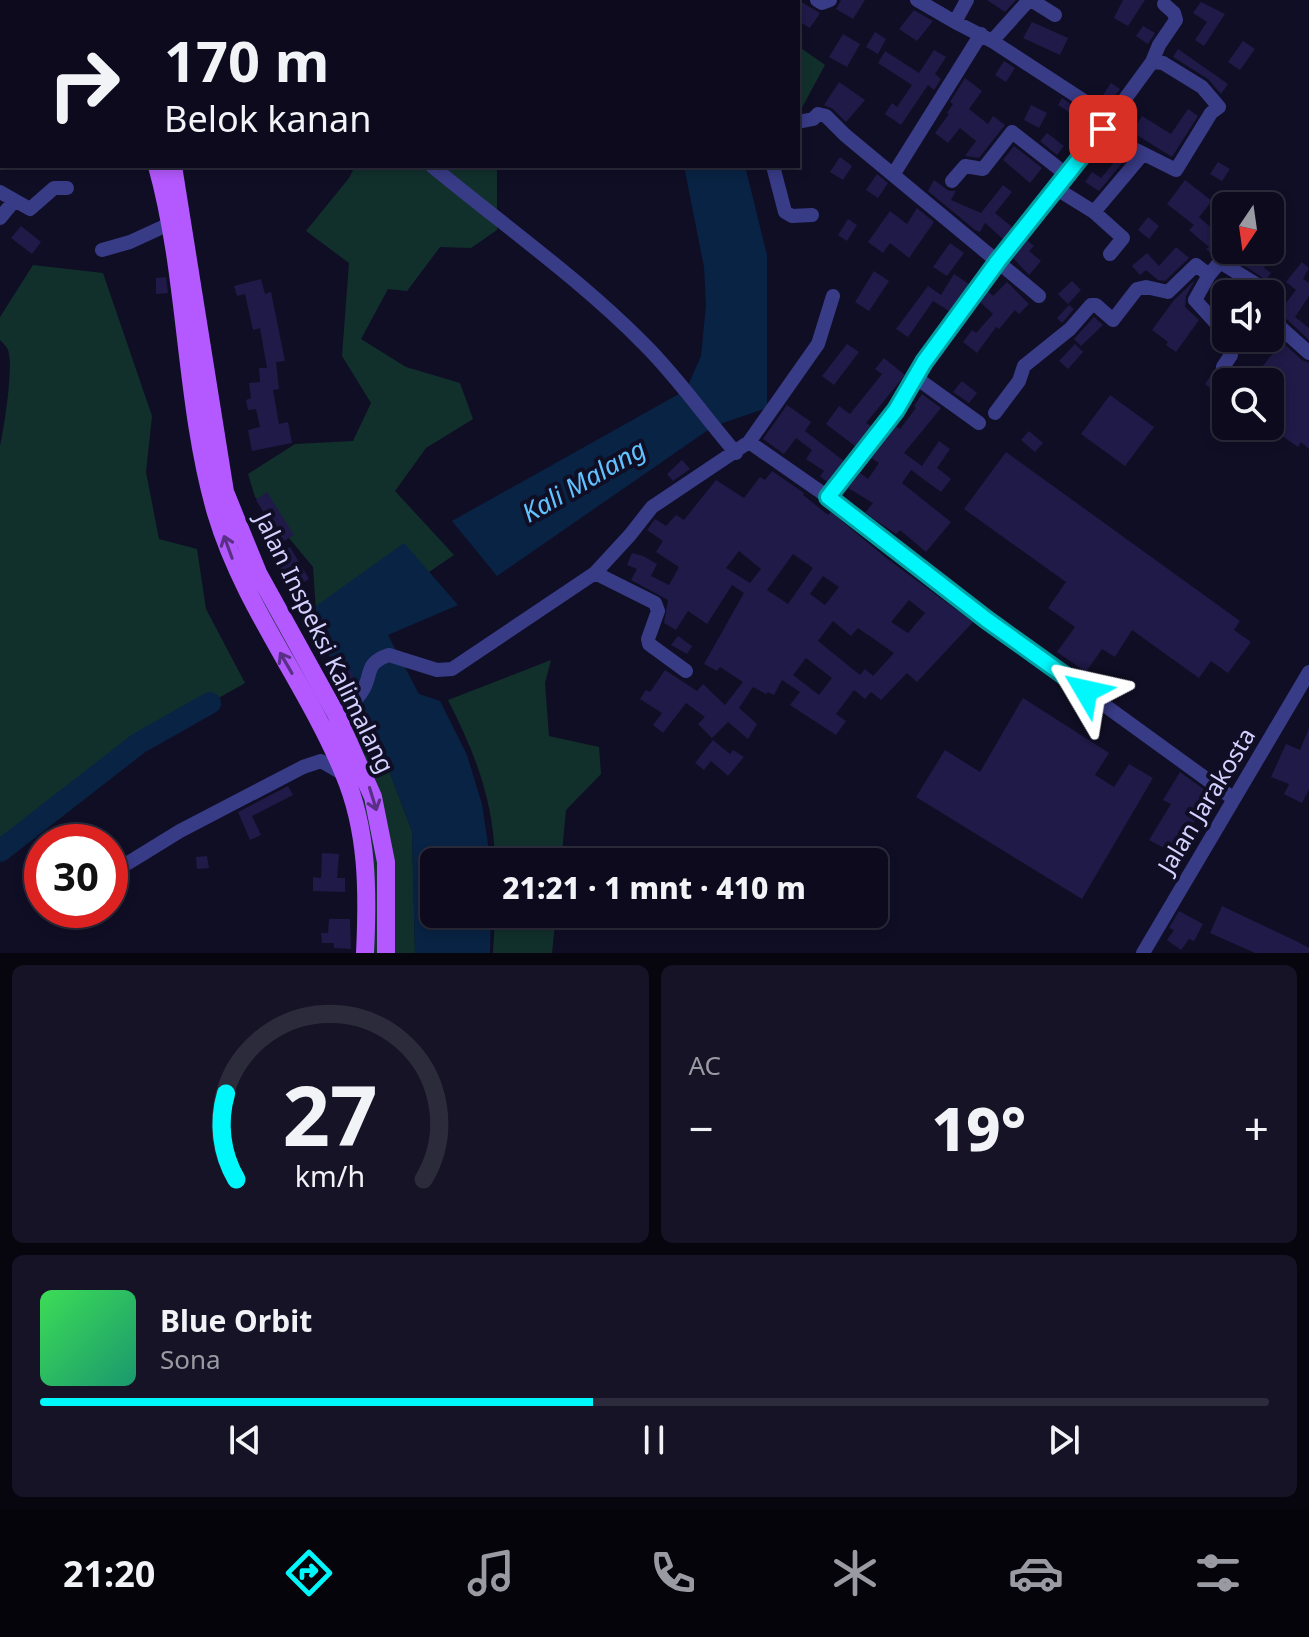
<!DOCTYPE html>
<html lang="id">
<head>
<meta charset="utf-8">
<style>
	:root { --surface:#0c0a1c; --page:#151325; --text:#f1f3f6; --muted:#9a9aa3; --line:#2c2b3b; --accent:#00f8fd }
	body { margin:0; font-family:"Noto Sans",sans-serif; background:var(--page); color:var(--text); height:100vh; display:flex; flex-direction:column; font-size:30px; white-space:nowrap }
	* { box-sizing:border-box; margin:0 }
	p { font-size:26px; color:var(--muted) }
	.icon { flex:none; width:44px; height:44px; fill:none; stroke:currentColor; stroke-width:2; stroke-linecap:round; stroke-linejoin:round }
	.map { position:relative; height:953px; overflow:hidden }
	.drawer { display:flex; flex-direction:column; gap:12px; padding:12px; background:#07060f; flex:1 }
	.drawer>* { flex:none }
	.banner { position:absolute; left:0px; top:0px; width:800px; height:168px; box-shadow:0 4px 12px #0003,0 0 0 2px var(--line); background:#0c0a1c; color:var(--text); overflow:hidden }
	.needle { width:52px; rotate:193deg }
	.fabs { position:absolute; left:1212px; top:192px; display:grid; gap:16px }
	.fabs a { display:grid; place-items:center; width:72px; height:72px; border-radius:12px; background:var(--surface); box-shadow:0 4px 12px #0003,0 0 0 2px var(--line); font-size:40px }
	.speed { position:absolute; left:24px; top:824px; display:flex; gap:16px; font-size:40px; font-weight:700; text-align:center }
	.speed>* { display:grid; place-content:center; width:104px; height:104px; border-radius:50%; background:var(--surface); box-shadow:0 4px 12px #0003,0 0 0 2px var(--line); line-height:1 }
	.speed .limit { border:12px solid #d22; background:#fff; color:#111 }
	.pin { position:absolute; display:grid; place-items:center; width:68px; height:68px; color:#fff; margin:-34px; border-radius:16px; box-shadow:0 4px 12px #0006 }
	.me { position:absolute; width:88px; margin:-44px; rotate:306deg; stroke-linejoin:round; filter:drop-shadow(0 0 6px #0008) }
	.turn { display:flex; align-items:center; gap:28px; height:168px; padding:0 32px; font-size:36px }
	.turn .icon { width:104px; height:104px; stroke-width:2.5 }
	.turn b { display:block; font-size:56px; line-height:68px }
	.big { font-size:60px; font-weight:800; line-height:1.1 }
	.drawer .widget { flex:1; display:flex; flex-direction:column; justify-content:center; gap:12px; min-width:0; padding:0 28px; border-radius:12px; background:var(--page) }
	.drawer .dial { align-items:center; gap:0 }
	.dial svg { height:208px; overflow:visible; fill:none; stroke:var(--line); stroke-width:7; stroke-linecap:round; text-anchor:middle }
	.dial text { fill:var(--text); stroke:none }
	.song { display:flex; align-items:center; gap:24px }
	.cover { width:96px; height:96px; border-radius:12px; background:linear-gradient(135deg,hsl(130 70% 55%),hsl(160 70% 35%)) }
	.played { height:8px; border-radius:4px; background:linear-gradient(90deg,var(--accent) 45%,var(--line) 45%) }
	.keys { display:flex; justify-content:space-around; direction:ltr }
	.heat { display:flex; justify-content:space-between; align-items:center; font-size:44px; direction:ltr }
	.drawer .tiles { flex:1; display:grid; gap:12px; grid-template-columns:1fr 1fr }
	.widget:last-child { grid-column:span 2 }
	.trip { position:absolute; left:420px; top:848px; width:468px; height:80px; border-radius:12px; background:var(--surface); box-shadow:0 4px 12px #0003,0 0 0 2px var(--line); font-weight:800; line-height:80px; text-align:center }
	.menu { display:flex; height:128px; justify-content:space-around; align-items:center; background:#05040b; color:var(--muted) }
	.menu .icon { width:56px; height:56px }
	.menu .on { color:var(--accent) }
	.menu b { font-size:36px; color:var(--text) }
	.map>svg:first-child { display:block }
	.green { fill:#11302c }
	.water { fill:#092344 }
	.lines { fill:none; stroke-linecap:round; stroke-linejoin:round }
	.river { stroke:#092344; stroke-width:22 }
	.building { fill:#1f1a47; fill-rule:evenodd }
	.minor { stroke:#383b86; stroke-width:14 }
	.major { stroke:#b459ff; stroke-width:18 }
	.oneway { stroke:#5a3087 }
	.route-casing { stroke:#00a1a4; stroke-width:20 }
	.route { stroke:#00f8fd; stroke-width:14 }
	.labels { text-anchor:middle; stroke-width:8; stroke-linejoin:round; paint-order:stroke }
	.street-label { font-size:24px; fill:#d4d2ff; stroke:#100e25 }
	.water-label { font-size:26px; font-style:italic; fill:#60c2ff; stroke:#100e25 }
</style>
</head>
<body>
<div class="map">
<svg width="1309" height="953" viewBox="0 0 1309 953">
	<rect width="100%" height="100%" fill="#100e25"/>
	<path class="green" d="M98 0H279L278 2Z
		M462 0H653L657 2H463Z
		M798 46 825 65 798 115Z
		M355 166H497V230L471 248 440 247 407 291 388 289 361 339 406 367 460 383 473 419 426 448 395 491 454 555 376 608 318 641 313 567 255 497 248 474 295 444 353 441 371 403 342 356 349 263 306 231 349 178Z
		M33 265 103 273 152 416 146 472 159 539 197 549 206 609 245 683 139 743 0 851V446C4 429 14 365 8 350 7 347 2 342 0 340V317Z
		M225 492 336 714 360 694 412 831 415 953H365L367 894 345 775 240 579Z
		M551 660 545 683 549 736 599 747 601 774 566 810 561 862H495C494 801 475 753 448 700Z
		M495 914H556L552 953H493Z"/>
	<path class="water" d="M684 166H745L767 255V408L714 426 497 576 452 521 686 390 701 356 706 305 704 267Z
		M404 543 458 605 388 635 419 694 440 701 467 755 482 804 490 858V862H434V914H491L490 953H415L412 831 363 703 318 641 316 606Z"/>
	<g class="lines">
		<path class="river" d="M653 0 657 2
			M715 400 740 384 733 291
			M0 851 139 743 210 703"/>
	</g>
	<path class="building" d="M798 0 820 13 810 28 798 21Z
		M841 0H865L853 19 836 9Z
		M987 0H1016L1005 12Z
		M1123 0H1145L1128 26 1114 18Z
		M1201 2 1225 14 1204 46 1195 40 1207 22 1193 13Z
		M914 10 933 21 917 41 899 29Z
		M1032 22 1068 38 1060 55 1023 38Z
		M1143 26 1155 33 1148 44 1136 36Z
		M875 32 886 39 878 54 866 47Z
		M843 34 860 44 847 67 829 57Z
		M1243 41 1255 49 1240 70 1228 62Z
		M1178 49 1228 84 1221 94 1208 79 1173 57Z
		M934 50 946 57 935 74 941 79 934 90 928 85 901 125 885 114 892 103 897 107 912 85 878 63 885 51 919 73Z
		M1004 61 1015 68 1006 82 995 75Z
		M965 78 982 91 969 109 988 124 993 116 1005 125 979 158 965 156 976 141 960 128 948 143 935 133 949 114 947 113 953 104 950 102Z
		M839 82 865 100 846 122 833 109 824 105Z
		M1111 83 1120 89 1106 108 1100 100Z
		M1062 98 1078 109 1074 115 1058 105Z
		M1031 105 1047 113 1039 128 1024 120Z
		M1188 109 1198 116 1172 157 1132 132 1142 116 1171 134Z
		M1047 133 1064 146 1057 155 1040 141Z
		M1014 146 1042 168 1030 183 1003 160Z
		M1121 154 1127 157 1099 191 1085 182 1092 172 1101 178Z
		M840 157 852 166 843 180 830 172Z
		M1218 162 1230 169 1222 181 1210 174Z
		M877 174 888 183 878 198 866 190Z
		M934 180 949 191H956L951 200 981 213 1003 185 1012 192 995 213 1012 227 1003 239 985 223 980 232 975 230 928 191Z
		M1185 180 1212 201 1199 217 1226 241 1213 255 1206 249 1209 247 1189 230 1194 225 1167 204Z
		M917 208 934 222 909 258 890 243 883 253 868 242 890 211 907 224Z
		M1148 217 1159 226 1149 239 1138 230Z
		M848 219 857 225 847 241 838 235Z
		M21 226 41 242 32 254 11 238Z
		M1027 240 1034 246 1029 251 1041 261 1029 275 1013 258Z
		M950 243 964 253 947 276 933 267Z
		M1176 247 1189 258 1165 281 1158 280 1146 270 1140 275 1132 266 1147 253 1159 266Z
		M1250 250H1266L1273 254 1264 268 1271 273 1266 280 1239 262Z
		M1302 262 1309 268 1303 279 1309 283V296L1295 317 1309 328V340L1279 312 1296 290 1286 282Z
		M874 271 889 281 869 311 855 302Z
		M954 274 969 284 949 311 933 301 908 337 896 329 928 286 941 295Z
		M166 277 168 293 156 294V278Z
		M1226 277 1251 293V294H1241L1223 281Z
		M261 279 265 294 271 292 285 361 276 362 279 389 273 390 279 424 288 422 292 443 252 451 248 430 260 427 256 409 248 410 246 400 251 398 249 383 260 382 259 368H267L260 328 253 330 245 294 237 296 234 286Z
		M1195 280 1186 296 1185 307 1199 320 1176 352 1166 345 1168 342 1152 330 1174 300Z
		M1072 281 1081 290 1068 304 1058 294Z
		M1007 282 1029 304 1019 314 1015 310 999 329 996 327 977 353 963 342 972 330 976 333 993 314 980 302 988 291 993 296Z
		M1069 305 1074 309 1062 323 1057 318Z
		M1094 317 1103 325 1081 346 1074 339Z
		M1282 342 1302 360 1309 363V449L1301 442 1298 447 1275 431 1280 424 1270 416V382H1254L1253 378Z
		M847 344 859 352 834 385 822 376Z
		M1075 344 1083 352 1068 369 1059 361Z
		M884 358 905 375 866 423 871 426 855 446 826 424 839 406 850 414 882 374 875 369Z
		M1214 371 1224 380 1215 392 1205 384Z
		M962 381 977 393 969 403 953 392Z
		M922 394 941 408 904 453 922 466 939 441 950 449 937 468 951 479 941 492 911 470 902 483 951 522 926 552 900 530 896 534 865 513 873 503 848 488 860 473 868 479 879 463 871 458 896 426 900 429 916 408 914 406Z
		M1110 395 1154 427 1125 466 1081 434Z
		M787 405 811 422 805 431 844 461 827 482 820 476 824 471 806 459 812 450 796 438 784 454 763 439Z
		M1029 431 1043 443 1035 452 1021 440Z
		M1006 452 1240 621 1234 630 1251 642 1228 673 1211 661 1199 678 1132 630 1115 657 1102 649 1086 672 1057 652 1075 627 1048 608 1066 582 964 509Z
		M682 460 690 469 673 481 667 474Z
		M772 471 804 493 803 495 828 515 831 512 885 557 973 622 917 682 907 673 881 700 871 692 865 699 854 690 836 714 846 721 836 735 790 705 800 692 782 680 774 695 768 692 766 694 753 687 739 708 757 724 748 739 728 722 712 738 698 724 705 717 686 703 663 733 653 725 662 713 640 699 646 690 650 692 665 670 697 691 703 684 725 705 743 682 720 667 717 671 704 664 744 593 732 585 707 624 688 611 676 630 664 623 668 600 631 580 637 569 627 565 632 553 643 556 657 564 651 576 669 585 679 567 656 552 663 541 647 530 655 519 666 526 676 515 684 520 716 480 744 498 760 477 765 480ZM739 551 761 569 750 583 726 568ZM793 554 813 568 788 604 767 590ZM823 576 839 587 825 605 810 594ZM909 600 925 613 908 633 891 622ZM833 621 851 636 858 628 894 653 873 676 865 669 860 675 818 641ZM806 658 832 678 819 695 793 675Z
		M267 492 294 535 282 542 256 500Z
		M290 547 309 579 293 589 273 556Z
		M678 636 692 646 687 654 671 645Z
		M348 666 356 681 345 694 334 674Z
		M1023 698 1109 753 1095 775 1114 787 1129 764 1153 778 1082 899 916 797 945 750 980 772Z
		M1309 728V789L1302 803 1284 794 1289 784 1271 777 1286 744 1300 750Z
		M713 740 730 754 733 750 744 757 728 776 711 761 704 770 695 763Z
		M1180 772 1209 793 1179 853 1166 845 1164 848 1149 840 1171 804 1163 800Z
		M288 786 293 795 252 816 261 835 250 840 238 812Z
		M322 853 339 854 337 878H345V892L313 891V877L321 878Z
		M207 856 209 868 197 869 196 857Z
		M1222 906 1298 942 1309 948V953H1255L1210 933Z
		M1179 911 1203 924 1194 941 1189 939 1181 950 1167 940 1174 930 1169 928Z
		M329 919H350L351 949 334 948V943H322L321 933H328Z"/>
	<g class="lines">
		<path class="minor" d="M741 0 743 2
			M817 0 822 3 830 0
			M917 0 955 22
			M1031 0 1055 15
			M151 2 152 0
			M309 2V0
			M992 41 1029 0
			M1152 62 1159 45 1176 20 1174 13 1164 4
			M0 94 2 95
			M798 122 813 119 818 114 826 116 845 135 1039 296
			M1102 133 1176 170 1211 113 1219 107 1202 87 1163 63 1152 62 1103 129
			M0 141 2 138
			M432 166C503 225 580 279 645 345 678 378 705 417 736 453
			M773 166 785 212 792 216 812 215
			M893 175 981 34
			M952 181 965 166 983 169 1012 132 1067 175
			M1057 189 1094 212 1142 155
			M0 192 30 209 54 188H67
			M1094 212 1123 238 1110 254
			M0 218 14 201
			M102 250 130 242 178 220
			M1220 262 1259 286 1262 294
			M1209 275 1195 300 1226 334
			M1270 318 1309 353
			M1230 338 1231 355 1223 367 1244 382
			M915 377 979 423
			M995 413 1019 381 1024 366 1070 329 1091 305H1096L1113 320 1137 289 1146 287 1168 292 1196 265 1209 275 1230 250
			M749 442 828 497 987 620 1234 799
			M828 497 896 410 924 362 998 261 1103 129 1101 118 1092 106 992 41 955 22 967 0
			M595 573 655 603 658 611 648 639 649 644 686 671
			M336 714C344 708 355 702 361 693 374 676 362 664 389 655L437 670 452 669 595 573 630 535 652 507 749 442 818 344 833 296
			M128 863 180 831 303 767 321 761 345 775
			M1143 953 1309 672"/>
		<path class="major" d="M74 0 76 2
			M98 0 100 2
			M157 166C188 277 184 403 216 513 244 607 307 684 344 774 368 831 368 892 365 953
			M173 166 225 492 258 573 336 714 373 797 386 862V953"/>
	</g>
	<defs><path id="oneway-shaft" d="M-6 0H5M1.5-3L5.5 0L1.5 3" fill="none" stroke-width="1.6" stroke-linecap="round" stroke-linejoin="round" transform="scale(2)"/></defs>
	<g class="oneway">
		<use href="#oneway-shaft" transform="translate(228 547) rotate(-110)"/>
		<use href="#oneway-shaft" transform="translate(286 663) rotate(-120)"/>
		<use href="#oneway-shaft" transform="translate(373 799) rotate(73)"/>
	</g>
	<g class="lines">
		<defs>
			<path id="route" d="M1086 691 987 620 828 497 896 410 924 362 998 261 1103 129"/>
		</defs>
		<use href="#route" class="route-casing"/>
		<use href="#route" class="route"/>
	</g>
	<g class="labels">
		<g class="street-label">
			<text transform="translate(324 643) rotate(64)" y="8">Jalan Inspeksi Kalimalang</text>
			<text transform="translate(1207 801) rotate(-59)" y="8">Jalan Jarakosta</text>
		</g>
		<g class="water-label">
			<text transform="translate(584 481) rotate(-30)" y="9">Kali Malang</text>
		</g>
	</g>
</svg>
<div class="fabs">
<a><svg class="needle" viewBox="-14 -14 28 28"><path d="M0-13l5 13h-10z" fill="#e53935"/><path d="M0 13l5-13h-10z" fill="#9a9aa3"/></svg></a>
<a><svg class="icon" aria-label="sound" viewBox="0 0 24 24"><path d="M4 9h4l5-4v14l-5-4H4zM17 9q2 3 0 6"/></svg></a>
<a><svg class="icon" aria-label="search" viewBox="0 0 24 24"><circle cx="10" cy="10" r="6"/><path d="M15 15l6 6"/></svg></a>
</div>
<div class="speed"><div class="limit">30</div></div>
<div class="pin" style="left:1103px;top:129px;background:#d93025"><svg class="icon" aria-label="arrive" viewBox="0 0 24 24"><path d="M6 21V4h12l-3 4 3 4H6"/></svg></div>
<svg class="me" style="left:1086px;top:691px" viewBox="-20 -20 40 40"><path d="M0-17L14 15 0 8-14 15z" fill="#00f8fd" stroke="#fff" stroke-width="4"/></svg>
<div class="trip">21:21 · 1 mnt · 410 m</div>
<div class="banner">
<div class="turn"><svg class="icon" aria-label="right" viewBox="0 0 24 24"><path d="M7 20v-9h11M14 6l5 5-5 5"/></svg><div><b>170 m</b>Belok kanan</div></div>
</div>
</div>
<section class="drawer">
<div class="tiles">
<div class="widget dial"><svg viewBox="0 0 100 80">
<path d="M14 69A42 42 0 1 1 86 69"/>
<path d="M14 69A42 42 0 0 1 10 36" stroke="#00f8fd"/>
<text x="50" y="56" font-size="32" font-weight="700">27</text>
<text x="50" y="72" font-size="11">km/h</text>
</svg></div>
<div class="widget"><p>AC</p>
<div class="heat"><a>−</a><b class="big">19°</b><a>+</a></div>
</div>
<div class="widget">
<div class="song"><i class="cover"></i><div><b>Blue Orbit</b><p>Sona</p></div></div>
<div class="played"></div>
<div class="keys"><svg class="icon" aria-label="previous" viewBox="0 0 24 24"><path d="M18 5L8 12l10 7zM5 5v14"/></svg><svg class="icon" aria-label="pause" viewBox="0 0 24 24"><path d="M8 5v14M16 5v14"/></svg><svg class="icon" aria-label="next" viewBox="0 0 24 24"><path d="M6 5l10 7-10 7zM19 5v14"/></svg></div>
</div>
</div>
</section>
<nav class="menu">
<b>21:20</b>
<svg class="icon on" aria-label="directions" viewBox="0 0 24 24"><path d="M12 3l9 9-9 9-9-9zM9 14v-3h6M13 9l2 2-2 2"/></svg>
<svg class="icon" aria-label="music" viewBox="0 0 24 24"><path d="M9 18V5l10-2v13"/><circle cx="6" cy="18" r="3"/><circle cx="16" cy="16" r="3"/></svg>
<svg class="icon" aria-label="phone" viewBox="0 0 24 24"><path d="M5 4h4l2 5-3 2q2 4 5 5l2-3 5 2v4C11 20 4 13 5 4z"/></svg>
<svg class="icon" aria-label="climate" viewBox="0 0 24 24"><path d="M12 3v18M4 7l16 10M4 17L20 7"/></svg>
<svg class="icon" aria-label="car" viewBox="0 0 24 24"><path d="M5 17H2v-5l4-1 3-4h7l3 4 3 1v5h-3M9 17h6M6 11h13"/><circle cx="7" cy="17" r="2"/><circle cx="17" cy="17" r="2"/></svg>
<svg class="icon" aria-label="filters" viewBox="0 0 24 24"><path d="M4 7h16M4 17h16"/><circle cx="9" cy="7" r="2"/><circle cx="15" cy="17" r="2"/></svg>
</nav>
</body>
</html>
